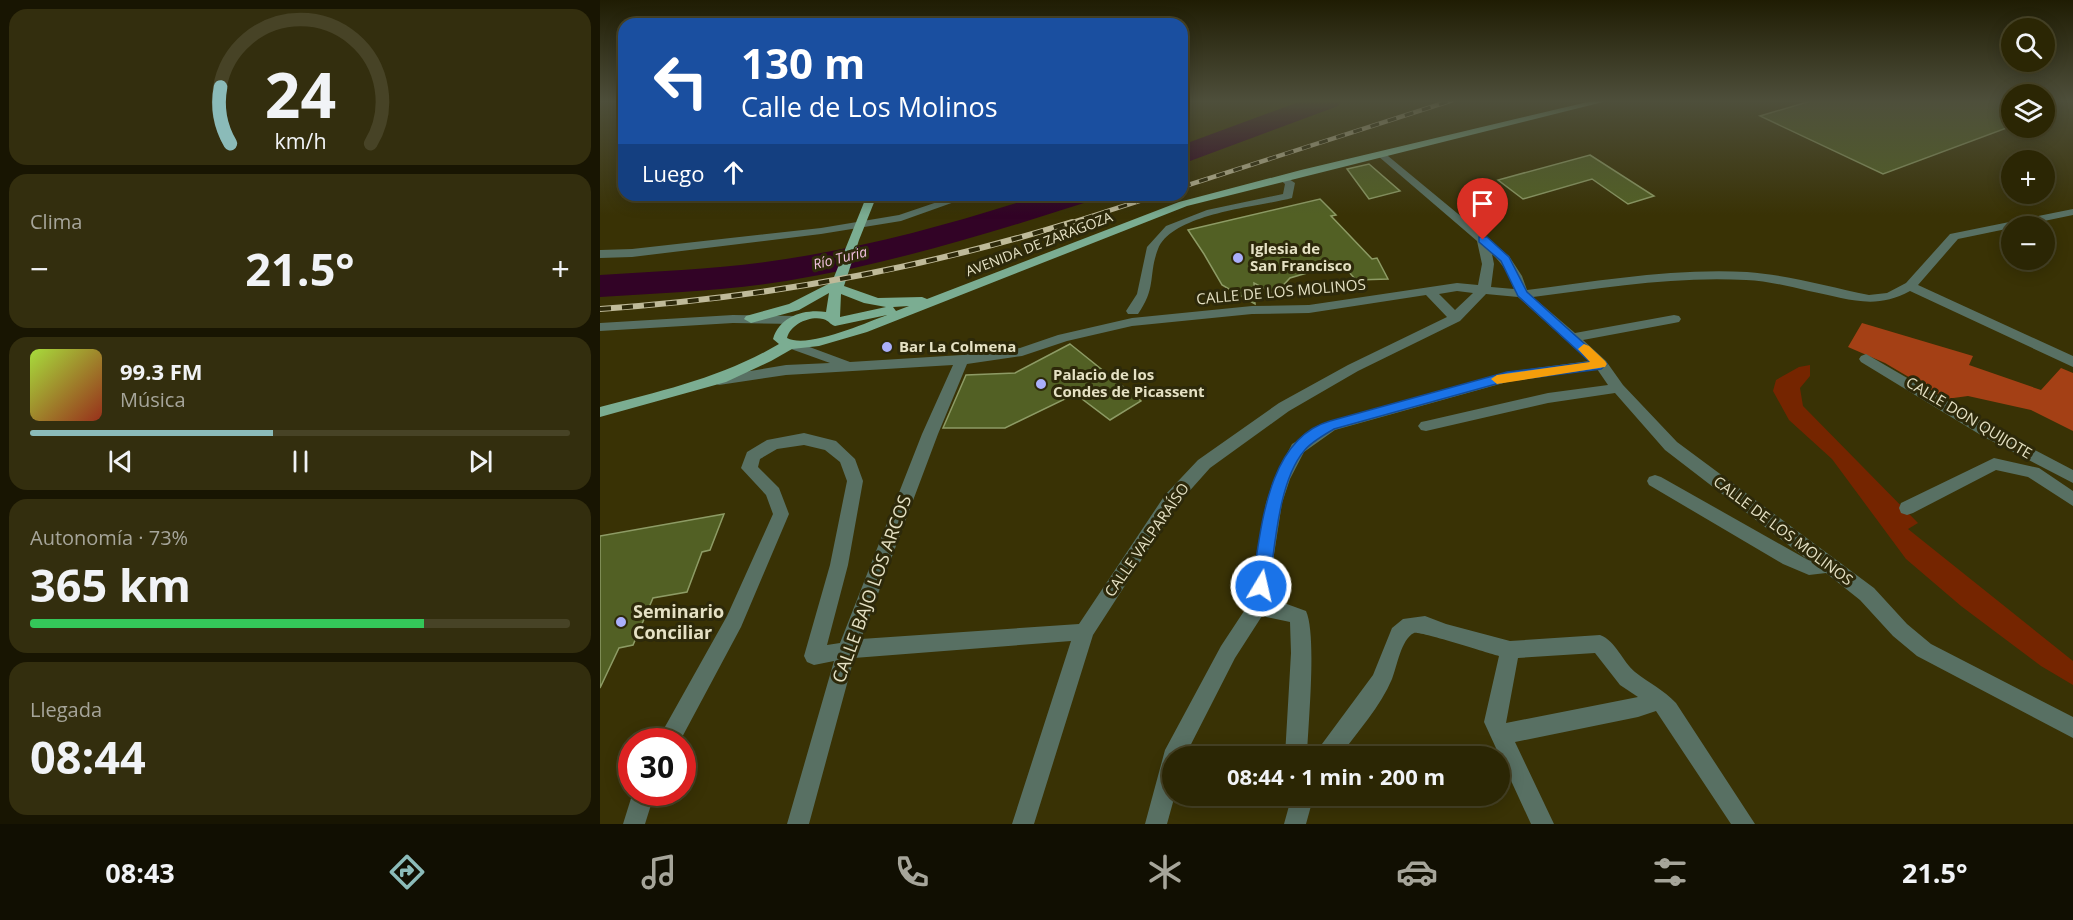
<!DOCTYPE html>
<html lang="es">
<head>
<meta charset="utf-8">
<style>
	:root { --surface:#2b2604; --page:#332e0e; --text:#f1f3f6; --muted:#a6a59a; --line:#474326; --accent:#8bbbb9 }
	body { margin:0; font-family:"Open Sans",sans-serif; background:var(--page); color:var(--text); height:100vh; display:flex; flex-direction:column; font-size:22px; white-space:nowrap }
	* { box-sizing:border-box; margin:0 }
	p { font-size:20px; color:var(--muted) }
	.icon { flex:none; width:33px; height:33px; fill:none; stroke:currentColor; stroke-width:2; stroke-linecap:round; stroke-linejoin:round }
	.map { position:relative; flex:1; overflow:hidden }
	.side { display:flex; flex-direction:column; gap:9px; padding:9px; background:#181502; width:600px }
	.side>* { flex:none }
	.top-card { position:absolute; left:18px; top:18px; width:570px; height:183px; border-radius:18px; box-shadow:0 3px 15px #0003,0 0 0 2px var(--line); background:#1a4fa0; color:#fff; overflow:hidden }
	.tools { position:absolute; left:1401px; top:18px; display:grid; gap:12px }
	.tools a { display:grid; place-items:center; width:54px; height:54px; border-radius:50%; background:var(--surface); box-shadow:0 3px 15px #0003,0 0 0 2px var(--line); font-size:30px }
	.speed { position:absolute; left:18px; top:728px; display:flex; gap:12px; font-size:30px; font-weight:700; text-align:center }
	.speed>* { display:grid; place-content:center; width:78px; height:78px; border-radius:50%; background:var(--surface); box-shadow:0 3px 15px #0003,0 0 0 2px var(--line); line-height:1 }
	.speed .limit { border:9px solid #d22; background:#fff; color:#111 }
	.pin { position:absolute; display:grid; place-items:center; width:51px; height:51px; color:#fff; margin:-62px -26px; border-radius:50% 50% 50% 0; rotate:-45deg; box-shadow:0 0 6px #0007 }
	.pin .icon { rotate:45deg }
	.me { position:absolute; width:66px; margin:-33px; rotate:9deg; stroke-linejoin:round; filter:drop-shadow(0 0 4px #0008) }
	.turn { display:flex; align-items:center; gap:21px; height:126px; padding:0 24px; font-size:27px }
	.turn .icon { width:78px; height:78px; stroke-width:2.5 }
	.turn b { display:block; font-size:42px; line-height:51px }
	.then { display:flex; align-items:center; height:57px; padding:0 24px; background:#0003; gap:12px; font-size:22px }
	.big { font-size:45px; font-weight:700; line-height:1.1 }
	.side .tile { flex:1; display:flex; flex-direction:column; justify-content:center; gap:9px; min-width:0; padding:0 21px; border-radius:18px; background:var(--page) }
	.side .dial { align-items:center; gap:0 }
	.dial svg { height:156px; overflow:visible; fill:none; stroke:var(--line); stroke-width:7; stroke-linecap:round; text-anchor:middle }
	.dial text { fill:var(--text); stroke:none }
	.song { display:flex; align-items:center; gap:18px }
	.cover { width:72px; height:72px; border-radius:9px; background:linear-gradient(135deg,hsl(80 70% 55%),hsl(10 70% 35%)) }
	.played { height:6px; border-radius:3px; background:linear-gradient(90deg,var(--accent) 45%,var(--line) 45%) }
	.keys { display:flex; justify-content:space-around; direction:ltr }
	.heat { display:flex; justify-content:space-between; align-items:center; font-size:33px; direction:ltr }
	.charge { height:9px; border-radius:4px; background:linear-gradient(90deg,#34c759 73%,var(--line) 0) }
	.trip { position:absolute; left:562px; top:746px; width:348px; height:60px; border-radius:30px; background:var(--surface); box-shadow:0 3px 15px #0003,0 0 0 2px var(--line); font-weight:700; line-height:60px; text-align:center }
	.tabs { display:flex; height:96px; justify-content:space-around; align-items:center; background:#110f02; color:var(--muted) }
	.tabs .icon { width:42px; height:42px }
	.tabs .on { color:var(--accent) }
	.tabs b { font-size:27px; color:var(--text) }
	main { display:flex; flex:1; min-height:0 }
	.map>svg:first-child { display:block }
	.green { fill:#752500 }
	.forest { fill:#a44015 }
	.lines { fill:none; stroke-linecap:round; stroke-linejoin:round }
	.river { fill:#320326; fill-rule:evenodd }
	.building { fill:#526024; stroke:#8d9b65; stroke-width:1.5 }
	.minor { fill:#587063; fill-rule:evenodd }
	.major { fill:#7bad92; fill-rule:evenodd }
	.rail-far1-casing { stroke:#bfba99; stroke-width:4.5 }
	.rail-casing { stroke:#bfba99; stroke-width:6 }
	.rail-far1 { stroke:#2d290a; stroke-width:3; stroke-dasharray:9; stroke-linecap:butt }
	.rail { stroke:#2d290a; stroke-width:4; stroke-dasharray:11; stroke-linecap:butt }
	.route { fill:#1a73e8; stroke:#114b97; stroke-width:1.5 }
	.slow { fill:#f59e0b }
	.poi-dot { fill:#aaaffb; stroke:#2d290a; stroke-width:2 }
	.labels { text-anchor:middle; stroke-width:6; stroke-linejoin:round; paint-order:stroke }
	.far-street-label { font-size:14px; fill:#e5e1c4; stroke:#2d290a }
	.far-water-label { font-size:14px; font-style:italic; fill:#f1c0df; stroke:#2d290a }
	.poi-label { font-size:15px; font-weight:bold; fill:#e5e1c4; stroke:#2d290a; text-anchor:start }
	.street-label { font-size:15px; fill:#e5e1c4; stroke:#2d290a }
	.near-street-label { font-size:18px; fill:#e5e1c4; stroke:#2d290a }
	.near-poi-label { font-size:18px; font-weight:bold; fill:#e5e1c4; stroke:#2d290a; text-anchor:start }
</style>
</head>
<body>
<main>
<section class="side">
<div class="tile dial"><svg viewBox="0 0 100 80">
<path d="M14 69A42 42 0 1 1 86 69"/>
<path d="M14 69A42 42 0 0 1 9 40" stroke="#8bbbb9"/>
<text x="50" y="56" font-size="32" font-weight="700">24</text>
<text x="50" y="72" font-size="11">km/h</text>
</svg></div>
<div class="tile"><p>Clima</p>
<div class="heat"><a>−</a><b class="big">21.5°</b><a>+</a></div>
</div>
<div class="tile">
<div class="song"><i class="cover"></i><div><b>99.3 FM</b><p>Música</p></div></div>
<div class="played"></div>
<div class="keys"><svg class="icon" aria-label="previous" viewBox="0 0 24 24"><path d="M18 5L8 12l10 7zM5 5v14"/></svg><svg class="icon" aria-label="pause" viewBox="0 0 24 24"><path d="M8 5v14M16 5v14"/></svg><svg class="icon" aria-label="next" viewBox="0 0 24 24"><path d="M6 5l10 7-10 7zM19 5v14"/></svg></div>
</div>
<div class="tile"><p>Autonomía · 73%</p><b class="big">365 km</b><div class="charge"></div></div>
<div class="tile"><p>Llegada</p><b class="big">08:44</b></div>
</section>
<div class="map">
<svg width="1473" height="824" viewBox="0 0 1473 824">
	<rect width="100%" height="100%" fill="#393205"/>
	<path class="green" d="M1210 365V376L1200 388 1203 406 1318 523 1308 529 1473 661V685L1441 666 1361 606 1306 559 1232 459 1189 420 1173 391 1176 380 1199 367Z"/>
	<path class="forest" d="M1262 323 1373 356 1369 365 1441 390 1461 368 1473 373V431L1431 410 1368 396 1346 399 1285 363 1248 347Z"/>
	<g class="lines">
		<path class="river" d="M704 100H742L738 106 582 164V145Z
			M442 195H491L487 202C388 234 289 264 186 281 125 291 62 293 0 297V275C62 271 124 269 186 259 273 246 358 222 442 195Z"/>
	</g>
	<path class="building" d="M1214 100H1399L1412 104V126L1283 174 1160 116Z
		M990 155 1054 196 1028 204 992 179 923 199 898 180Z
		M769 164 800 191 769 199 747 169Z
		M720 199 736 215 731 216 772 259 777 258 788 279 756 280 741 263 690 278 675 294 654 283 655 304 622 285 604 254 588 230Z
		M470 344 541 401 510 420 478 396 473 395 405 428H343L366 375 415 373Z
		M124 514 110 550 102 552 87 592 53 598 33 645 19 648 0 688V536Z"/>
	<g class="lines">
		<path class="minor" d="M782 151 909 256 922 276 927 290C999 281 1074 268 1147 272 1188 275 1229 287 1269 295L1287 293 1306 283 1350 234 1473 209V215L1358 239 1318 285 1473 356V367L1310 291C1274 311 1247 298 1209 291 1188 286 1167 281 1146 280 1075 276 1003 288 933 297L975 333 1074 315 1079 316 1081 319 1079 322 1074 323 983 340 1006 361 1023 385 1077 442 1274 588 1307 624 1331 644 1473 717V738L1317 656 1293 636 1260 600 1226 573 1209 575 1183 564 1049 485 1047 481 1049 477 1055 475 1061 477 1208 560 1065 450 1015 393 948 403 826 431 821 430 818 426 821 422 826 421 948 393 1008 385 997 369 907 382 735 430 704 452 690 479 682 503 667 600 684 603 706 611C717 635 708 725 707 756H685L691 653 690 622 662 616 635 658 585 756H573L575 795 567 824H545L565 750 621 646 648 605 666 503 674 479 692 444 730 421 907 372 989 361 918 297 886 294 860 321 758 371 689 411 610 468 577 505 493 635 434 824H412L471 641 254 658 209 824H187L234 661 214 665 207 662 204 656 230 565 247 481 240 462 225 450 204 445 177 449 160 459 158 467 179 488 189 514 141 627 80 741H57L127 616 173 514 166 495 141 468 147 452 167 440 204 433 236 441 255 459 263 481 248 565 227 645 240 643 322 434 353 365 186 375 119 385 114 383 112 380 114 377 186 365 230 363 191 349 189 346 191 343 196 342 250 362 362 355 420 348 458 335 532 318 652 306 709 305 857 283 878 285 882 264 877 241 778 156 777 154ZM892 254C903 264 909 275 914 289L891 287 894 264ZM857 291 873 293 855 310 839 294ZM826 295 847 317 748 365 679 403 598 460 565 495 479 624 261 639 338 434 367 364 422 356 467 341 532 326 652 314 709 313Z
			M683 175 695 183 692 198C658 207 573 213 558 249 548 275 557 287 538 314H528L526 311 537 294 547 247 566 226 607 210 683 194 685 184 678 178Z
			M358 195H374L301 221 221 234 32 257 0 258V250L32 249 221 228 299 215Z
			M133 315 197 316 204 320 197 324 133 323 0 331V323Z
			M1266 354 1395 429 1473 470V483L1384 437 1261 362 1259 359 1261 356Z
			M1394 458 1439 468 1473 491V506L1428 477 1396 470 1313 513 1307 515 1301 513 1299 508 1301 503Z
			M825 616 846 624 910 641 1000 635C1016 641 1022 661 1035 672 1049 683 1064 690 1076 703L1155 824H1131L1056 711 1038 717 915 742 954 824H931L884 722 899 656C887 653 820 631 814 633 801 639 797 667 792 679 781 706 757 732 740 756H716L719 748 773 675 792 628 803 619ZM995 653 1020 685 1038 697 906 723 918 658Z
			M33 792H55L45 824H23Z
			M692 795H714L706 824H684Z"/>
		<path class="major" d="M996 100H1011L587 206 267 332 219 346 192 349 171 361 126 382 0 417V407C62 391 123 377 179 344L173 339C180 316 204 309 226 312L229 293 199 310 151 323 144 319 146 316 189 304 232 282 267 195H277L259 240 244 286 278 298 322 297 327 299 579 202 701 170ZM241 294 264 303 286 307 240 317ZM309 306 296 311 293 307ZM287 315C265 323 208 349 187 338 191 324 209 316 223 319 230 321 229 324 235 326Z"/>
		<defs>
			<path id="rail-far1" d="M582 187 853 100
				M467 224 558 195"/>
			<path id="rail" d="M0 309C161 298 318 270 472 222"/>
		</defs>
		<use href="#rail-far1" class="rail-far1-casing"/>
		<use href="#rail" class="rail-casing"/>
		<use href="#rail-far1" class="rail-far1"/>
		<use href="#rail" class="rail"/>
	</g>
	<linearGradient id="sky" x2="0" y2="1"><stop stop-color="#1f1c03"/><stop offset="0.47" stop-color="#4e4f3b"/><stop offset="1" stop-color="#4e4f3b" stop-opacity="0"/></linearGradient>
	<rect width="1473" height="215" fill="url(#sky)"/>
	<path class="route" d="M879 237H887L909 257 927 292 1007 364 1001 369 907 381 734 429C724 435 711 442 704 451 678 482 675 548 669 586L667 592 661 594 655 592 652 586C661 532 666 439 730 421L907 372 990 362 918 296 901 261 879 242Z"/>
	<path class="slow" d="M984 344 989 346 1005 361 1007 364 1005 367 897 384 891 379 897 375 990 362 978 349Z"/>
	<g class="poi-dot">
		<circle cx="638" cy="258" r="6"/>
		<circle cx="287" cy="347" r="6"/>
		<circle cx="441" cy="384" r="6"/>
		<circle cx="21" cy="622" r="6"/>
	</g>
	<g class="labels">
		<g class="far-street-label">
			<text transform="translate(439 244) rotate(-21)" y="5">AVENIDA DE ZARAGOZA</text>
		</g>
		<g class="far-water-label">
			<text transform="translate(240 258) rotate(-14)" y="5">Río Turia</text>
		</g>
		<g class="poi-label">
			<text x="650" y="254">Iglesia de<tspan x="650" dy="17">San Francisco</tspan></text>
			<text x="299" y="352">Bar La Colmena</text>
			<text x="453" y="380">Palacio de los<tspan x="453" dy="17">Condes de Picassent</tspan></text>
		</g>
		<g class="street-label">
			<text transform="translate(681 292) rotate(-5)" y="5">CALLE DE LOS MOLINOS</text>
			<text transform="translate(1369 418) rotate(31)" y="5">CALLE DON QUIJOTE</text>
			<text transform="translate(1183 531) rotate(37)" y="5">CALLE DE LOS MOLINOS</text>
			<text transform="translate(547 540) rotate(-55)" y="5">CALLE VALPARAÍSO</text>
		</g>
		<g class="near-street-label">
			<text transform="translate(272 589) rotate(-70)" y="6">CALLE BAJO LOS ARCOS</text>
		</g>
		<g class="near-poi-label">
			<text x="33" y="618">Seminario<tspan x="33" dy="21">Conciliar</tspan></text>
		</g>
	</g>
</svg>
<div class="tools">
<a><svg class="icon" aria-label="search" viewBox="0 0 24 24"><circle cx="10" cy="10" r="6"/><path d="M15 15l6 6"/></svg></a>
<a><svg class="icon" aria-label="layers" viewBox="0 0 24 24"><path d="M12 4l9 5-9 5-9-5zM3 14l9 5 9-5"/></svg></a>
<a>+</a>
<a>−</a>
</div>
<div class="speed"><div class="limit">30</div></div>
<div class="pin" style="left:883px;top:240px;background:#d93025"><svg class="icon" aria-label="arrive" viewBox="0 0 24 24"><path d="M6 21V4h12l-3 4 3 4H6"/></svg></div>
<svg class="me" style="left:661px;top:586px" viewBox="-20 -20 40 40"><circle r="17" fill="#1a73e8" stroke="#fff" stroke-width="3"/><path d="M0-11L8 9 0 5-8 9z" fill="#fff"/></svg>
<div class="trip">08:44 · 1 min · 200 m</div>
<div class="top-card">
<div class="turn"><svg class="icon" aria-label="left" viewBox="0 0 24 24"><path d="M17 20v-9H6M10 6l-5 5 5 5"/></svg><div><b>130 m</b>Calle de Los Molinos</div></div>
<div class="then">Luego<svg class="icon" aria-label="ahead" viewBox="0 0 24 24"><path d="M12 20V5M6 11l6-6 6 6"/></svg></div>
</div>
</div>
</main>
<nav class="tabs">
<b>08:43</b>
<svg class="icon on" aria-label="directions" viewBox="0 0 24 24"><path d="M12 3l9 9-9 9-9-9zM9 14v-3h6M13 9l2 2-2 2"/></svg>
<svg class="icon" aria-label="music" viewBox="0 0 24 24"><path d="M9 18V5l10-2v13"/><circle cx="6" cy="18" r="3"/><circle cx="16" cy="16" r="3"/></svg>
<svg class="icon" aria-label="phone" viewBox="0 0 24 24"><path d="M5 4h4l2 5-3 2q2 4 5 5l2-3 5 2v4C11 20 4 13 5 4z"/></svg>
<svg class="icon" aria-label="climate" viewBox="0 0 24 24"><path d="M12 3v18M4 7l16 10M4 17L20 7"/></svg>
<svg class="icon" aria-label="car" viewBox="0 0 24 24"><path d="M5 17H2v-5l4-1 3-4h7l3 4 3 1v5h-3M9 17h6M6 11h13"/><circle cx="7" cy="17" r="2"/><circle cx="17" cy="17" r="2"/></svg>
<svg class="icon" aria-label="filters" viewBox="0 0 24 24"><path d="M4 7h16M4 17h16"/><circle cx="9" cy="7" r="2"/><circle cx="15" cy="17" r="2"/></svg>
<b>21.5°</b>
</nav>
</body>
</html>
